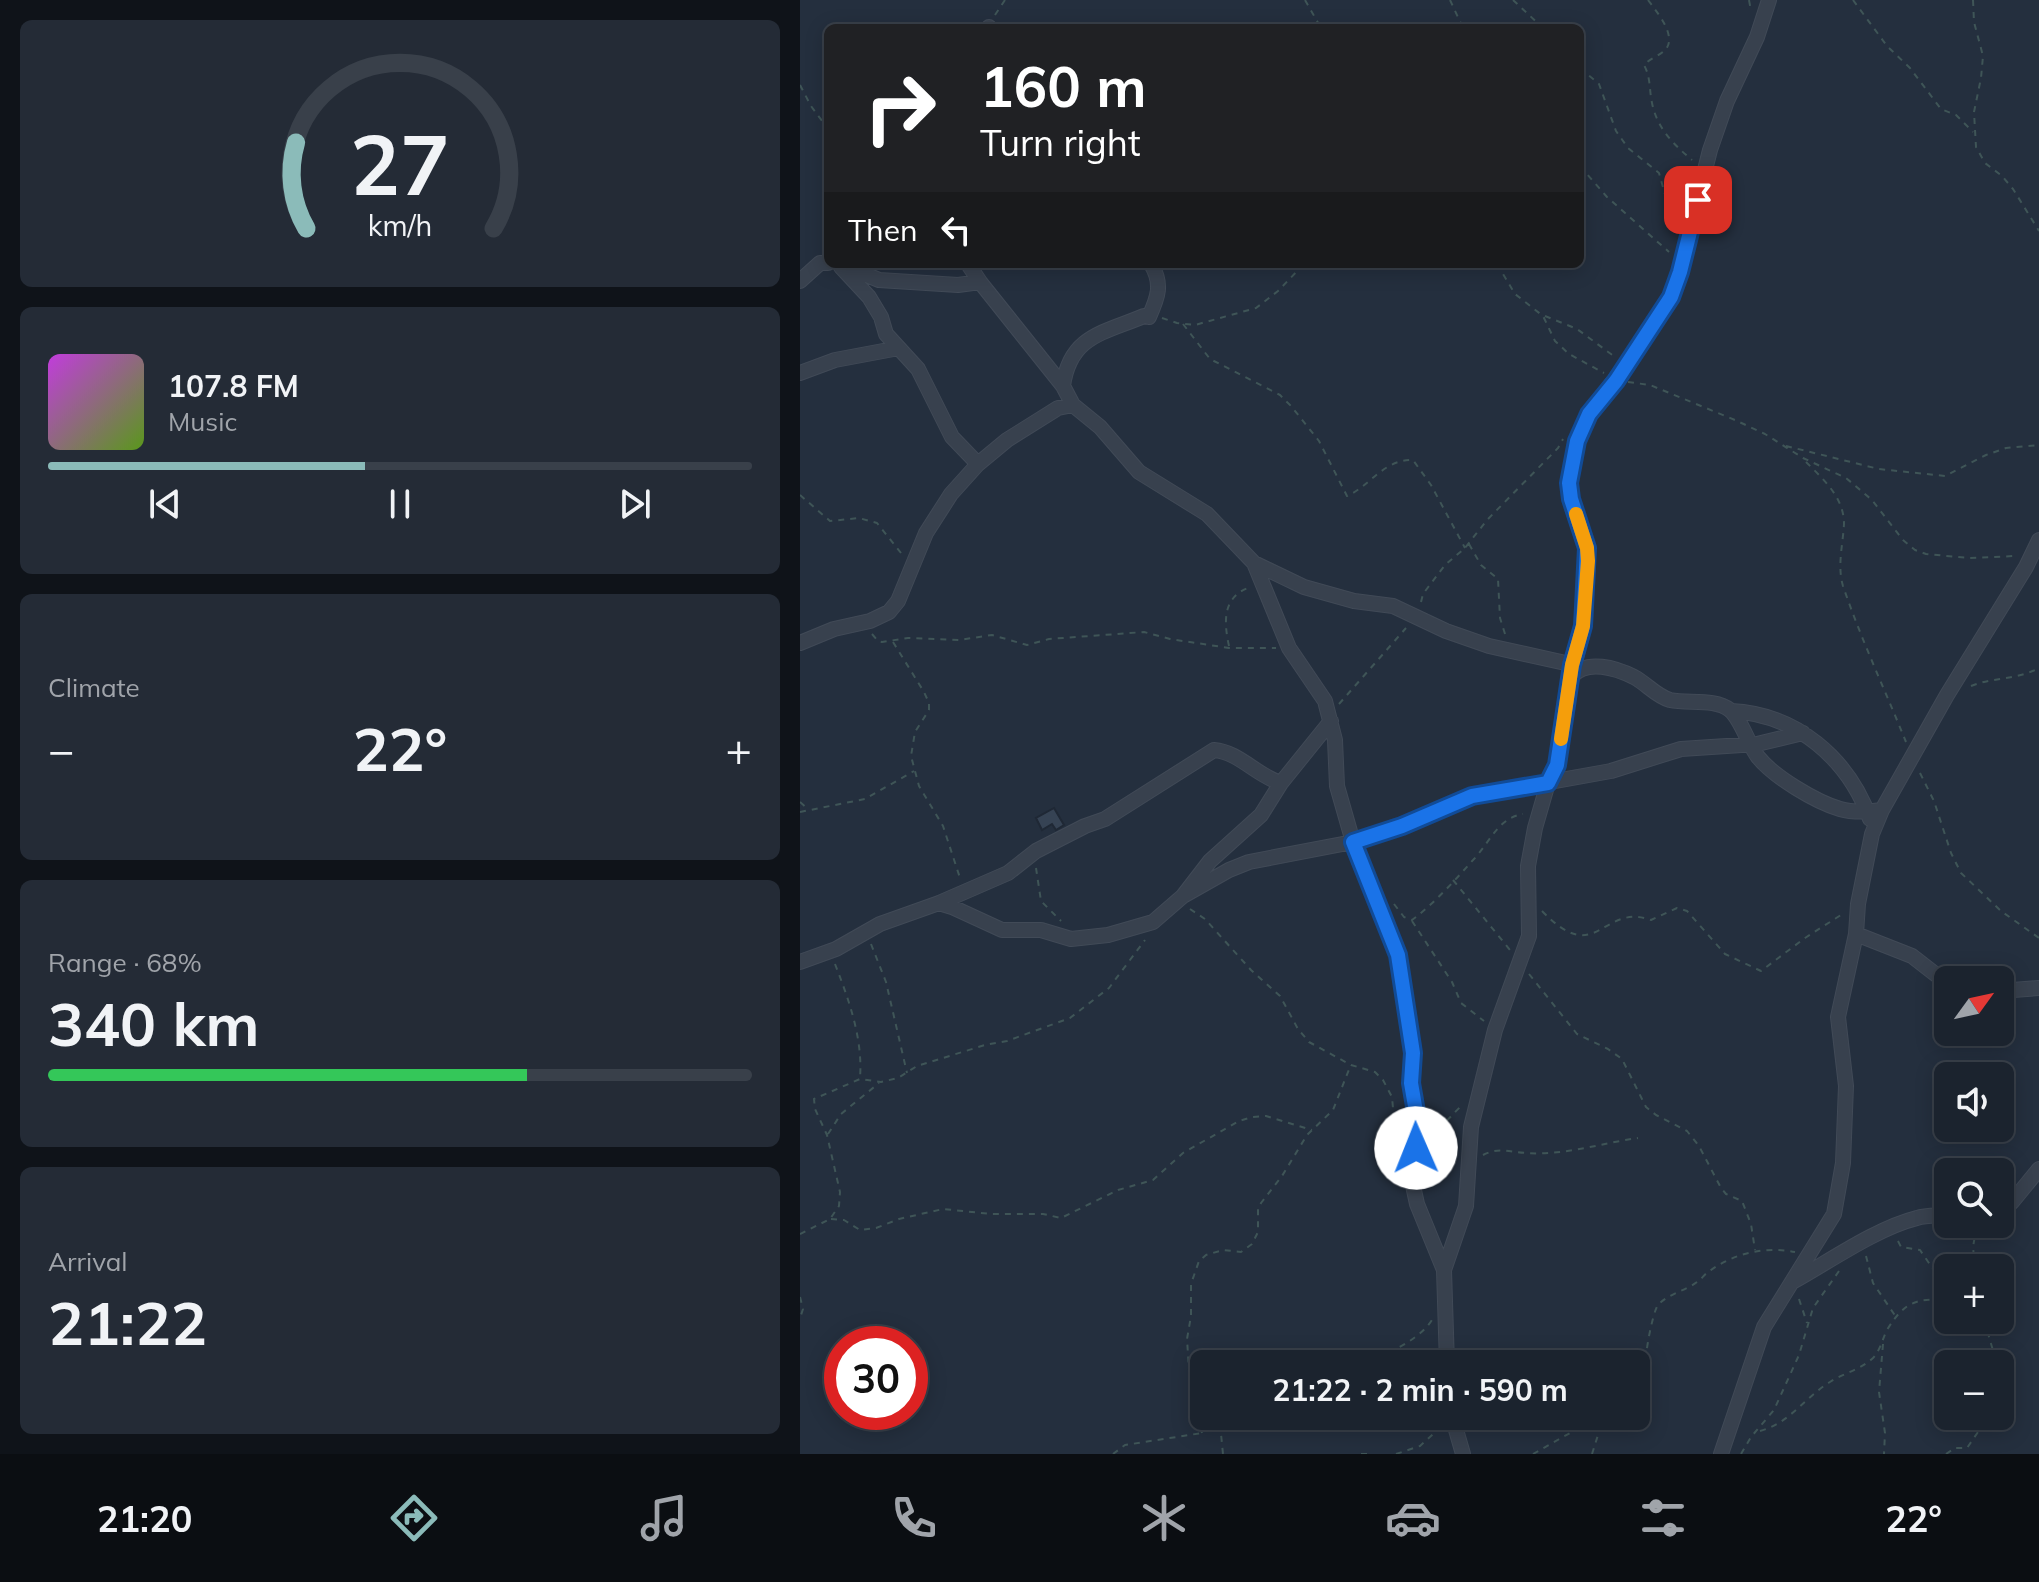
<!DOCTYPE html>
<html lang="en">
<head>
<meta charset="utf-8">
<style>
	:root { --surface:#1b232e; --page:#242b36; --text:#f1f3f6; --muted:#a0a4aa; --line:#39404a; --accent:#8bbbb9 }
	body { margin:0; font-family:Mulish,sans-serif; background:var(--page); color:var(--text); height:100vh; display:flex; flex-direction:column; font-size:30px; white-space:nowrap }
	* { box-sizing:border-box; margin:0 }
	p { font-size:26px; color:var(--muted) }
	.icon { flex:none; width:44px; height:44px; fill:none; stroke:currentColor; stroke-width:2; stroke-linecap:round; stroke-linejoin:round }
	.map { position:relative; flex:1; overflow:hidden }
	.panel { display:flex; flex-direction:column; gap:20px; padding:20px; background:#0f1319; width:800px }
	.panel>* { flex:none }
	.guide { position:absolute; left:24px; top:24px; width:760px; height:244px; border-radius:12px; box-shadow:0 4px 20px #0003,0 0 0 2px var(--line); background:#202124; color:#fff; overflow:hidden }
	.needle { width:52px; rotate:57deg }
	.controls { position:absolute; left:1134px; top:966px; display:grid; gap:16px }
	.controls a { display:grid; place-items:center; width:80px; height:80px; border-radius:12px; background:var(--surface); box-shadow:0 4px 20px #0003,0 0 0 2px var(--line); font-size:40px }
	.speed { position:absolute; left:24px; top:1326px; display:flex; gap:16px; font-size:40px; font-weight:700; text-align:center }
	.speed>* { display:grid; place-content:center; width:104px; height:104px; border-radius:50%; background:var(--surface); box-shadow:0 4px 20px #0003,0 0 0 2px var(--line); line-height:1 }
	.speed .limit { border:12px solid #d22; background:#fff; color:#111 }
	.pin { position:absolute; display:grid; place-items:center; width:68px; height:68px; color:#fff; margin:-34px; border-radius:16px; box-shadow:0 4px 12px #0006 }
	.me { position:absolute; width:88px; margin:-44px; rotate:359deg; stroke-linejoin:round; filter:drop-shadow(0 0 6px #0008) }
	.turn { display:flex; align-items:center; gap:28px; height:168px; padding:0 24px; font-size:36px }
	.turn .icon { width:104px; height:104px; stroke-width:2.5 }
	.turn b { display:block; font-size:56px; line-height:68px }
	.then { display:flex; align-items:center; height:76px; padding:0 24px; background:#0003; gap:16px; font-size:30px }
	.big { font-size:60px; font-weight:700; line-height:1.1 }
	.panel .card { flex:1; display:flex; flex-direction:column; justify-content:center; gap:12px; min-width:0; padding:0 28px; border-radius:12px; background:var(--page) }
	.panel .dial { align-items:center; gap:0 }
	.dial svg { height:208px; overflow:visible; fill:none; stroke:var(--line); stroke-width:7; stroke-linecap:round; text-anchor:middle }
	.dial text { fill:var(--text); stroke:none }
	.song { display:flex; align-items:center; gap:24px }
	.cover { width:96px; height:96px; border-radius:12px; background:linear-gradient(135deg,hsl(290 70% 55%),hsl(90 70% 35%)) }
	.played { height:8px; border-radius:4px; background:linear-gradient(90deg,var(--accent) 45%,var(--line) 45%) }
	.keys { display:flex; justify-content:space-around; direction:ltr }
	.heat { display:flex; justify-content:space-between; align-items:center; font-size:44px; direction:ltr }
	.charge { height:12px; border-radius:6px; background:linear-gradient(90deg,#34c759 68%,var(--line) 0) }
	.trip { position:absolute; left:390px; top:1350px; width:460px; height:80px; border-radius:12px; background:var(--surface); box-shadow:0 4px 20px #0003,0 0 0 2px var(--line); font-weight:700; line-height:80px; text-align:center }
	.menu { display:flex; height:128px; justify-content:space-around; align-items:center; background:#0b0e12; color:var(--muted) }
	.menu .icon { width:56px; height:56px }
	.menu .current { color:var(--accent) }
	.menu b { font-size:36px; color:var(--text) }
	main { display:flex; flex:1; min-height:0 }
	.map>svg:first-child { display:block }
	.building { fill:#364354; stroke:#1f2835; stroke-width:2 }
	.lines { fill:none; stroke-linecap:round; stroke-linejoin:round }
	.minor-casing { stroke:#414a57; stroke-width:16 }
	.path { stroke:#3f5557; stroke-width:2; stroke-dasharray:6 6; stroke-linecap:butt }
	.minor { stroke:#38414e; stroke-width:14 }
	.route-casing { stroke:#114b97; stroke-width:20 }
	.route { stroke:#1a73e8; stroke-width:14 }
	.slow { stroke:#f59e0b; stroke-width:14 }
</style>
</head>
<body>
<main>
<section class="panel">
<div class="card dial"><svg viewBox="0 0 100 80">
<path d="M14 69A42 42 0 1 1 86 69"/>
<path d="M14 69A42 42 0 0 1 10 36" stroke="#8bbbb9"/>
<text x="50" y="56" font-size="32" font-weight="700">27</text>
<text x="50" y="72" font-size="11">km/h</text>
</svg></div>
<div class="card">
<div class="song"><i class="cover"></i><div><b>107.8 FM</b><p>Music</p></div></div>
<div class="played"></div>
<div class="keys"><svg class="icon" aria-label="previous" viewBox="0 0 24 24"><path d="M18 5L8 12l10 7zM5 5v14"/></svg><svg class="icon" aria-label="pause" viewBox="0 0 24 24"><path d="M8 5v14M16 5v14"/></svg><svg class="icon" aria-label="next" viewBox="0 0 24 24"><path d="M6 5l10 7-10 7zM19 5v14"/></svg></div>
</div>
<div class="card"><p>Climate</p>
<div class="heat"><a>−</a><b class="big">22°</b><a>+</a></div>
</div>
<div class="card"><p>Range · 68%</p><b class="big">340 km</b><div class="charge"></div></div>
<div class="card"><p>Arrival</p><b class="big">21:22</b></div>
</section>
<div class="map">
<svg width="1239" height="1454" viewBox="0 0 1239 1454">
	<rect width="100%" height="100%" fill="#242f3e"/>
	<path class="building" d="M254 808 264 825 256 830 252 824 242 830 236 818Z"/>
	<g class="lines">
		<defs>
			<path id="minor" d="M189 28V27
				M40 264 79 280 158 285 180 282 263 386 273 405 300 427 339 472 407 514 454 563 489 648 525 701 535 740 537 786 553 842 598 955 613 1053 611 1083 616 1112V1148L612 1181 617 1204 644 1270
				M168 264 180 282
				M41 267 69 297 81 317 86 334 118 369 152 437 178 464
				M0 281 20 263H28
				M0 373 35 360 99 348
				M263 386C270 336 303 333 344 316L349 317C358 297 363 284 351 264
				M454 563 504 587 554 601 593 606 646 631 689 646 779 666
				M0 643 34 629 70 621 89 612 98 601 126 533 151 494 178 464 207 440 258 408 273 405
				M772 676 783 626 788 561 787 548 771 499 769 483 777 441 789 414 847 336 876 285 910 150 927 101 957 37 969 0
				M931 711C996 714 1048 758 1070 819
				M383 896 429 870 449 862 553 842 602 826 672 796 811 771 881 749 957 744 1003 733
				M139 903 152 907 202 930H241L271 939 308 935 353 922 383 896 410 861 461 815 481 783 531 721
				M1056 934 1112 956 1148 984
				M0 962 36 949 80 924 139 903 208 873 236 851 285 826 305 819 414 750C439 752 457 776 481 783
				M1200 991 1239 988
				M1200 1211 1212 1202 1239 1169
				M994 1281C1030 1261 1077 1228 1117 1218 1126 1215 1138 1216 1148 1215
				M647 1364 644 1270 666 1206 671 1127 695 1030 729 936 728 866 735 828 748 783 757 765 772 676C787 659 816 668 834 677 847 684 856 696 870 700 888 704 915 698 930 710 941 719 948 744 958 757 974 777 1016 802 1040 809 1054 813 1068 812 1082 810
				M652 1416 663 1454
				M921 1454 964 1327 1034 1214 1043 1163 1046 1086 1038 1017 1056 934 1058 904 1072 834 1082 810 1147 695 1226 567 1239 540"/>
		</defs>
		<use href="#minor" class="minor-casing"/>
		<path class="path" d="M505 0 521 28
			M650 0 663 28
			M713 0 743 28
			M848 0C856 11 877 35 866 49 860 56 850 58 844 65 851 78 849 89 852 103 857 128 873 144 892 160
			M949 0 951 11
			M1053 0 1087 46 1110 68 1141 109 1156 115 1173 132
			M1173 0 1174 22 1183 56 1181 78 1174 112 1176 147 1185 163 1202 176 1213 189 1239 231
			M195 15 205 0
			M780 68 799 84 816 131 828 148 859 173 875 230
			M0 85 11 106 28 129
			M780 166 807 197 869 252
			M697 264 715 294 743 316 755 341 769 354 804 373
			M745 316 777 329 815 357
			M362 318 377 323 395 325 456 308 478 291 504 264
			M383 324 410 359 480 395 491 406 519 441 547 496C570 486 584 459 613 460L631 485 665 548
			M828 382 850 385 935 420 965 434 1003 458 1046 478 1072 500 1103 540 1115 550 1126 554 1169 558 1215 556
			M986 446 1079 469 1145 476 1186 455 1206 448 1239 445
			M1006 462C1023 479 1044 497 1044 524 1043 544 1037 566 1043 586 1061 639 1085 690 1106 742
			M0 495 30 521 59 518 77 523 101 553
			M669 544 681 565 698 579 700 618 706 637
			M621 602 623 594 645 565 665 548 687 520 758 448 763 439
			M72 634 78 641 82 642 108 638 159 640 192 635 227 645 249 639 344 632 370 639 429 648H476
			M93 642 124 692 129 703V710L115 732 111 756 119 786 143 826 160 878
			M429 646C424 623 422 598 448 588
			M1171 686C1193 677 1217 680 1239 668
			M539 704 606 628
			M1120 773 1134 801 1151 853 1161 873 1201 911 1239 938
			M0 802 8 809
			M0 812 65 799 114 771
			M236 868 241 901 261 921
			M653 880 710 950
			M594 904 604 917 612 920C635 903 655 880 674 859 690 842 698 818 723 814
			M390 909 405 919 451 970 480 996 498 1029 509 1042 551 1065 575 1072 583 1080 592 1097 595 1130 601 1157
			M742 911C798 969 801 902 851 920L877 908 887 911 925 954 961 971 1005 938 1044 913
			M612 921 652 982 661 1003 684 1021
			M71 944 86 982 107 1073
			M35 964C49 1000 63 1039 60 1078
			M729 974 777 1034 808 1049 822 1059 846 1107 856 1115 887 1131 899 1146 921 1188 926 1194 942 1201 951 1224 955 1250
			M28 1134 41 1114 79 1083
			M630 1138 662 1105
			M683 1155C698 1147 710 1152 726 1153 763 1156 802 1143 838 1138
			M31 1219 44 1220 60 1230 76 1228 99 1219 143 1209 191 1214H243L261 1218 318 1190 353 1180 383 1153 439 1121 452 1117 466 1116 512 1130
			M0 1234 30 1219 39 1206 40 1192 27 1135 15 1109 14 1099 60 1079 81 1082 98 1078 117 1066 185 1045 207 1041 270 1018 309 988 345 940
			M1098 1241 1101 1247 1120 1250 1133 1269 1148 1277
			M1066 1256 1073 1283 1096 1317
			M1175 1268 1173 1247 1177 1224
			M0 1297 3 1309 0 1318
			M999 1299 1007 1323
			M1184 1320 1197 1364
			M1083 1344 1079 1392 1085 1433 1084 1454
			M555 1364C580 1358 618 1342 632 1320
			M836 1381 846 1365C844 1357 853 1311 858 1305 868 1294 885 1291 897 1282 902 1279 905 1273 911 1270 935 1253 966 1246 995 1252
			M420 1424 423 1454
			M960 1431C990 1423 1004 1398 1030 1382 1044 1373 1060 1370 1073 1358 1081 1349 1082 1340 1087 1330 1104 1302 1117 1297 1148 1301
			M402 1433 390 1385 387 1339 391 1316V1284L399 1261 406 1255 423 1250 441 1252 452 1244 458 1232V1209L461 1203 482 1176 507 1135 533 1110 550 1067
			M313 1454 325 1445 402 1433 427 1416
			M561 1454H573
			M596 1454 620 1446 641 1427
			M733 1454 800 1416
			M792 1454 804 1416
			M941 1454 951 1437 974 1410 999 1355 1013 1308 1039 1271
			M1146 1454 1155 1448H1167L1189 1416"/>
		<use href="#minor" class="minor"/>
	</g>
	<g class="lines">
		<defs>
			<path id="route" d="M616 1148V1112L611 1083 613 1053 598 955 553 842 602 826 672 796 748 783 757 765 772 665 783 626 787 548 771 499 769 483 777 441 789 414 816 381 871 297 880 272 898 200"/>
		</defs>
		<use href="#route" class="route-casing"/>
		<use href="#route" class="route"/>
		<path class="slow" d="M761 739 772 665 783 626 788 561 787 548 776 514"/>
	</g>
</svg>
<div class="controls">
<a><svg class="needle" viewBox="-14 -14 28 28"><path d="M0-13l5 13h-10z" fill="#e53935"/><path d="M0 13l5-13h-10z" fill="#a0a4aa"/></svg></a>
<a><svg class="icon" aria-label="sound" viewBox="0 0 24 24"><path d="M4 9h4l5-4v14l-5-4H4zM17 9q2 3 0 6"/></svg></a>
<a><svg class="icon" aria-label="search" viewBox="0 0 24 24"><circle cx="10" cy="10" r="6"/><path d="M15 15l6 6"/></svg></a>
<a>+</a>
<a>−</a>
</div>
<div class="speed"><div class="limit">30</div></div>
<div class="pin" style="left:898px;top:200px;background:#d93025"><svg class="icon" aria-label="arrive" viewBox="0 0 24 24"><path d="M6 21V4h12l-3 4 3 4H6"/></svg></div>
<svg class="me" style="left:616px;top:1148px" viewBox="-20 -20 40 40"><circle r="19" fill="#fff"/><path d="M0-13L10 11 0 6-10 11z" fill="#1a73e8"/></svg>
<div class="trip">21:22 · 2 min · 590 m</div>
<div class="guide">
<div class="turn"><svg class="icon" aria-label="right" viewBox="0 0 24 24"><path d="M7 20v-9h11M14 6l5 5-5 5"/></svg><div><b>160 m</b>Turn right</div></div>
<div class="then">Then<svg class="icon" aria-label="left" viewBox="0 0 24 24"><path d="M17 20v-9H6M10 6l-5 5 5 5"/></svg></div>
</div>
</div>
</main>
<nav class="menu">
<b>21:20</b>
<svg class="icon current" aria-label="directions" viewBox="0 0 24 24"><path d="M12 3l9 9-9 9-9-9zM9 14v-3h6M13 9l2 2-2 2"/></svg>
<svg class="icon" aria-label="music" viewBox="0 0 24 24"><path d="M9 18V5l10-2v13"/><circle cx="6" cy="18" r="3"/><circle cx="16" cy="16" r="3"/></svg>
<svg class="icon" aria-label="phone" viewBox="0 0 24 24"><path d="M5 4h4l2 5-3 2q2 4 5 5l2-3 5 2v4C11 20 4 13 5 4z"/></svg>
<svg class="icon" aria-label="climate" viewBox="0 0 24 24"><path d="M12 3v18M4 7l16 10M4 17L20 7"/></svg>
<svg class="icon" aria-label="car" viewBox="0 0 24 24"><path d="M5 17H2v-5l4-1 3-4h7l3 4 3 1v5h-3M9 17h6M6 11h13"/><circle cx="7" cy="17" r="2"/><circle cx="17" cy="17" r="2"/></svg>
<svg class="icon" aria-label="filters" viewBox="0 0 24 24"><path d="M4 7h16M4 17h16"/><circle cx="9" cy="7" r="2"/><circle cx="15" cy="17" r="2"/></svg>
<b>22°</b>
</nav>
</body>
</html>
